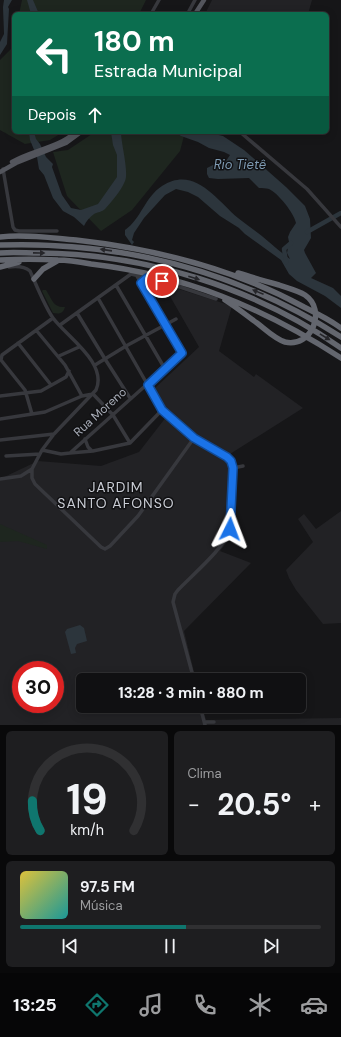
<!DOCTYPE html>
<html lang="pt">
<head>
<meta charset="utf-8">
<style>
	:root { --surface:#101012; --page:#1e1e20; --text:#f1f3f6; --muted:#9c9d9f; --line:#303032; --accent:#0f766e }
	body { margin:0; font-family:"DM Sans",sans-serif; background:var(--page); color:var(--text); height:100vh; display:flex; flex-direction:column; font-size:15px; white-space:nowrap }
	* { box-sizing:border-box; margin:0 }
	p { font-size:13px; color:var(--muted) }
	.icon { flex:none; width:22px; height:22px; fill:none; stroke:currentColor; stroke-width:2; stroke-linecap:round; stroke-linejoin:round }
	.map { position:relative; height:725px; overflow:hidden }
	.sheet { display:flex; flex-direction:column; gap:6px; padding:6px; background:#09090a; flex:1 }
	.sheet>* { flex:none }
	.top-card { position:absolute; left:12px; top:12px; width:317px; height:122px; border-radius:6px; box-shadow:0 2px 10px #0003,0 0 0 1px var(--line); background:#0b6e4f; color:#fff; overflow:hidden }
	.speed { position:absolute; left:12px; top:661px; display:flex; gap:8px; font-size:20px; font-weight:700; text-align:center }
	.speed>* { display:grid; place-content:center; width:52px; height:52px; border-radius:50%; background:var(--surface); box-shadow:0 2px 10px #0003,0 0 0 1px var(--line); line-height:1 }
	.speed .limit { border:6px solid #d22; background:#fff; color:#111 }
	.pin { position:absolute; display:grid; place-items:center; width:34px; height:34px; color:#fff; margin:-17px; border:2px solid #fff; border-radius:50%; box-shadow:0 1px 4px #0007 }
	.me { position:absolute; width:44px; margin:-22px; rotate:3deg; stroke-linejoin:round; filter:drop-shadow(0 0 3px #0008) }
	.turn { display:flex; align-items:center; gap:14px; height:84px; padding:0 16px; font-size:18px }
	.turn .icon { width:52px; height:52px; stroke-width:2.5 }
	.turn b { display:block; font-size:28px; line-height:34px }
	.then { display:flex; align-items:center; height:38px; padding:0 16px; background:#0003; gap:8px; font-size:15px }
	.big { font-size:30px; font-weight:700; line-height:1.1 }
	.sheet .widget { flex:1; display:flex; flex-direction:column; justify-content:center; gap:6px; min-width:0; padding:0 14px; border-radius:6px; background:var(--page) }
	.sheet .dial { align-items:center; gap:0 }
	.dial svg { height:104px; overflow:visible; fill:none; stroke:var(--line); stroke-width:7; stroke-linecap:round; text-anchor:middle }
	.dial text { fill:var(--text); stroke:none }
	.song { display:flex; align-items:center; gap:12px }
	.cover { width:48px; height:48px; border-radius:6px; background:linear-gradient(135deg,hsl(50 70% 55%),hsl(180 70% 35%)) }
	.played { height:4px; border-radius:2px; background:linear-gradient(90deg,var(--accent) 55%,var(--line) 55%) }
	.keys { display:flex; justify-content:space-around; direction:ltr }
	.heat { display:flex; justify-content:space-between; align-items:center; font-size:22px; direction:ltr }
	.sheet .tiles { flex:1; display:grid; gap:6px; grid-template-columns:1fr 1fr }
	.widget:last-child { grid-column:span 2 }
	.trip { position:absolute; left:76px; top:673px; width:230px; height:40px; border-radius:6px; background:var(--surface); box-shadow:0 2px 10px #0003,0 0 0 1px var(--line); font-weight:700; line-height:40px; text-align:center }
	.dock { display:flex; height:64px; justify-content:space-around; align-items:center; background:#060607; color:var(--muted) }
	.dock .icon { width:28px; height:28px }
	.dock .on { color:var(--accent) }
	.dock b { font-size:18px; color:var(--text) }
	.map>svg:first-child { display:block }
	.built { fill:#222225; fill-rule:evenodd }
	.green { fill:#1e261f }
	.water { fill:#2c353c }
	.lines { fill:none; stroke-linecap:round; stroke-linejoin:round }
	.river { stroke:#2c353c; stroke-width:4.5 }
	.minor { stroke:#37383d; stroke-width:3.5 }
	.major { stroke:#53555c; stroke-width:4.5 }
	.highway { stroke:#63666e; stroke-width:5.5 }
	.oneway { fill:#26262a }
	.route-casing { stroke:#114b97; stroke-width:10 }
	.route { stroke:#1a73e8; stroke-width:7 }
	.labels { text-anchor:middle; stroke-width:3; stroke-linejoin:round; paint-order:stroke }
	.street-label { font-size:12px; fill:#a8adb8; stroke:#111113 }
	.water-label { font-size:13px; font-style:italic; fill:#7f9bb3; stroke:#111113 }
	.quarter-label { font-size:14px; letter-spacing:1px; fill:#c9ccd4; stroke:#111113 }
</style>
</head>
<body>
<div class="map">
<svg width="341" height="725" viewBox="0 0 341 725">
	<rect width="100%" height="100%" fill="#161618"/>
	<path class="built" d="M212 0H312L308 14H205Z
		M163 284 232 306 219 351 254 377 256 374 303 408 230 454 235 465 231 537 220 551 251 563 184 631 196 680H83V706H202L206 720 341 718V725H0V479L38 461 101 466 139 452 170 412 166 408 155 388 199 347ZM21 670H55V704H21Z
		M341 511V623L323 624 296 590 289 578 286 570 313 542 298 519 304 514 316 529Z"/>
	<path class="green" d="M22 0H146L139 14H19Z
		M14 35V132H63L50 140 25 144 0 130V60L11 49Z
		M95 132H185L180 151 132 210 101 231 67 196 53 152 68 150Z
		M43 290H46C52 299 53 308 65 307 63 314 59 314 53 313L42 291Z
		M0 524 47 545V549L18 541 0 542Z"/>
	<path class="water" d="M4 0H12L8 7 9 9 7 44 0 55V42L4 34 3 7Z
		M27 0H33L39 14H31Z
		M29 132H34L36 139 40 144 46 157 53 164 52 167 62 195 71 208 81 210 98 204 117 177V155L113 145 111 132H121C121 144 129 172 125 181 121 191 112 201 105 209 102 212 98 212 94 214 90 217 86 221 84 226L74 217 63 211 53 198 44 175 39 169 37 157 30 140Z
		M175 132H206L223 136 244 150 286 187 305 206 310 219 311 238 304 250 305 253 316 273 311 278 333 288 341 296V308L325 296 297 281 289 274 281 260 245 234 239 228 220 216 198 197 188 192 176 189 165 195 144 218 134 233 132 240 134 242 132 245 125 235V230C141 219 145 197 162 186 194 165 216 199 238 218 248 226 259 233 269 242 276 248 283 254 290 259L287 253 289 242 288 237 290 232 296 223C294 213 278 193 269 189 266 188 262 188 259 188L249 178 218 179 209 178 207 174V168L219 162 226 161 230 155 224 152 209 148 198 142 181 136Z
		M80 625 84 628 87 641 77 644 75 648 76 653 71 654 65 632 67 629Z"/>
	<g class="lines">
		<path class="river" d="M307 232 341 213
			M286 262 284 249 291 243"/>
		<path class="minor" d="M189 11 195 0
			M151 14 159 0
			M240 132 307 189 341 227
			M3 169 13 227 15 230 19 231H57
			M9 267C17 266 24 266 30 271 36 284 45 307 53 318 67 337 108 363 96 390L54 434 42 450 32 469V478L35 484 101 547 105 549 110 546 138 516 194 438
			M116 285 165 369
			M98 298 162 410 194 438 227 457 233 464 230 529C225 548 192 575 178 590L175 594 173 602 194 680
			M77 313 105 359 130 398
			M60 325 131 274 162 281 216 299
			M36 330 65 365 82 396
			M18 343 51 385
			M59 356 79 347
			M95 365 126 346 176 319
			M93 394 113 415 130 443
			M0 396 41 391 66 377 69 371
			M32 414 25 390 1 360 2 355 53 318
			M0 419 45 412 82 396 93 394
			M85 439 88 447 92 451
			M0 440 54 434
			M42 450 61 454 70 453 182 353 137 276
			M70 453 93 451 130 443 162 410
			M6 456 40 454
			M233 468 243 466
			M0 479 21 476 32 469
			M200 706 205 725
			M205 722H214"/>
		<path class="major" d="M195 14 204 0
			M12 162C33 150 58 148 76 132
			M0 172 16 163 66 143 81 132"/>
		<path class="highway" d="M0 237C25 234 51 238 76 240 156 249 233 268 304 307 316 313 330 320 341 328
			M0 245C123 241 237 271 341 337
			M0 253C13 252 26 253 39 253 145 254 254 287 341 348
			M0 260C19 259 39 259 58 260 69 260 80 262 91 264 184 275 262 307 341 358
			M0 267 19 262
			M34 279 43 269 57 261
			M225 300C236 307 246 315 257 323 265 329 275 339 285 342 312 348 327 310 305 295 297 290 287 288 279 285 265 281 251 277 238 273"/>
	</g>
	<defs><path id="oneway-solid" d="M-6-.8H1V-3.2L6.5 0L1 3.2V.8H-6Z"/></defs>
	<g class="oneway">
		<use href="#oneway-solid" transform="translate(106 250) rotate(-172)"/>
		<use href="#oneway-solid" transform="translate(39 253) rotate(1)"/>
		<use href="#oneway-solid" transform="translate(194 278) rotate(18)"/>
		<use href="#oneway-solid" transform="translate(258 292) rotate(-158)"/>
		<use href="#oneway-solid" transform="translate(325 337) rotate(31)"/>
	</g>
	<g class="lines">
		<defs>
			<path id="route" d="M162 281 147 278 141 283 182 353 148 385 162 410 194 438 227 457 231 461 233 468 230 529"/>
		</defs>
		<use href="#route" class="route-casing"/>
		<use href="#route" class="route"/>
	</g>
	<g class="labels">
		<g class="street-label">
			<text transform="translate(100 412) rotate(-42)" y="4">Rua Moreno</text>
		</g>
		<g class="water-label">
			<text x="240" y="169">Rio Tietê</text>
		</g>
		<g class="quarter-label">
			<text x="116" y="492">JARDIM<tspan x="116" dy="16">SANTO AFONSO</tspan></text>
		</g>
	</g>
</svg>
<div class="speed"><div class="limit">30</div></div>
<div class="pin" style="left:162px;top:281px;background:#d93025"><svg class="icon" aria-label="arrive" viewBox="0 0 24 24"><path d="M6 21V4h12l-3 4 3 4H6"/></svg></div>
<svg class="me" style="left:230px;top:529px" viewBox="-20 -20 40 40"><path d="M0-17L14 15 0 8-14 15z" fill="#1a73e8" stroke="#fff" stroke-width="4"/></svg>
<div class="trip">13:28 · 3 min · 880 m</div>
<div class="top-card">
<div class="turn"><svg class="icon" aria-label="left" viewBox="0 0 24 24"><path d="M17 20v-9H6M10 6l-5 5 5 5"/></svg><div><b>180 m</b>Estrada Municipal</div></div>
<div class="then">Depois<svg class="icon" aria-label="ahead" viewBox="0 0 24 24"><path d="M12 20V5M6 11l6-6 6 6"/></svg></div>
</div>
</div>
<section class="sheet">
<div class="tiles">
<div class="widget dial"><svg viewBox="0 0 100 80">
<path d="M14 69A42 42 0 1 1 86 69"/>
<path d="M14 69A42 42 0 0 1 8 46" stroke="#0f766e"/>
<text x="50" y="56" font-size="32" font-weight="700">19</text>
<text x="50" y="72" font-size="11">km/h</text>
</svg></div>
<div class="widget"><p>Clima</p>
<div class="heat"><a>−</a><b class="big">20.5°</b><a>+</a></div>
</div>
<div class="widget">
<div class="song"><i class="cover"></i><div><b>97.5 FM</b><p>Música</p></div></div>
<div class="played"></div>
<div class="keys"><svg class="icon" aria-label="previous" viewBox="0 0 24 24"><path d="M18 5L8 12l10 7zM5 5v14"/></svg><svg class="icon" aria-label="pause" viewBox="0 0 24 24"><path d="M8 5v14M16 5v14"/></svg><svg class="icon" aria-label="next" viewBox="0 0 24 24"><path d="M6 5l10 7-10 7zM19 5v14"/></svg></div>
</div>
</div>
</section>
<nav class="dock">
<b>13:25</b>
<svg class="icon on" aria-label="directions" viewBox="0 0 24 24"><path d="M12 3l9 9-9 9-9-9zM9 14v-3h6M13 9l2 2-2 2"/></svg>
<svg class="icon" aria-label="music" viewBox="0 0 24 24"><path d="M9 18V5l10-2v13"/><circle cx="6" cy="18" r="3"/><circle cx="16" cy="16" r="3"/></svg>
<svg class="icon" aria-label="phone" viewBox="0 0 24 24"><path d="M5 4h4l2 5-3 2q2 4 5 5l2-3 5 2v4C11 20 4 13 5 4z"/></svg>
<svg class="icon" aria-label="climate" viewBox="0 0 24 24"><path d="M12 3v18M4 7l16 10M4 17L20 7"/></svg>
<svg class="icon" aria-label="car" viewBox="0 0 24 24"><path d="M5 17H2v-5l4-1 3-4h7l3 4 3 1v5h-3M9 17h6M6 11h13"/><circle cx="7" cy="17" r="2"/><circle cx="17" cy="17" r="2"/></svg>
</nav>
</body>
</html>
